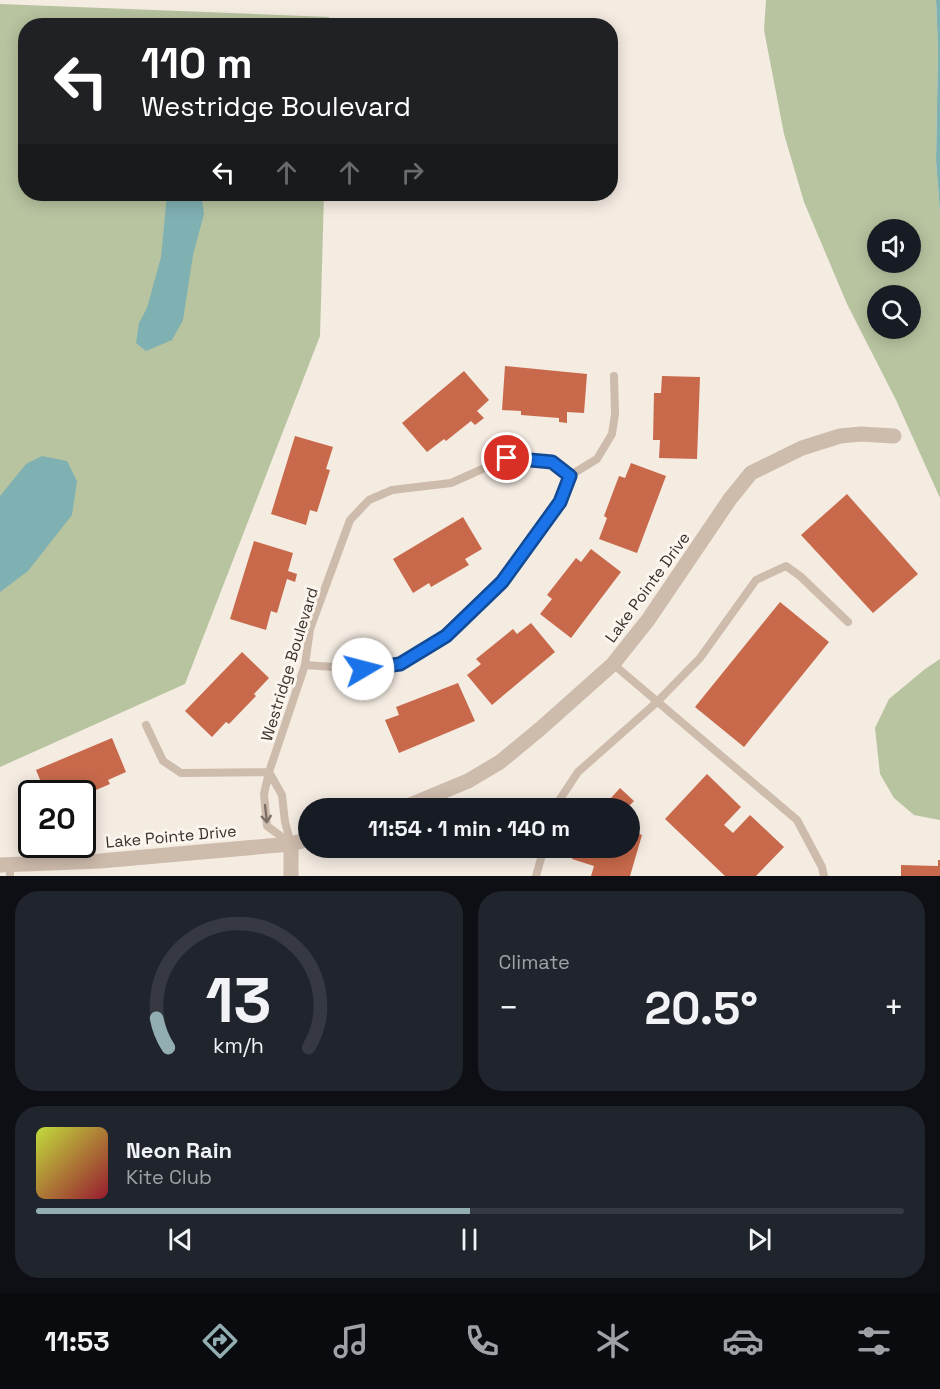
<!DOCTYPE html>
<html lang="en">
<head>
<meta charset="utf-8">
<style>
	:root { --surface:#171b24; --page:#20242c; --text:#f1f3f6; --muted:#9ea1a6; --line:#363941; --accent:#92aeb2 }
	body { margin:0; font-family:"Space Grotesk",sans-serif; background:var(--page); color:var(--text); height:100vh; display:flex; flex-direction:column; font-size:22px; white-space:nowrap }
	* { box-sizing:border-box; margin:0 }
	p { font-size:20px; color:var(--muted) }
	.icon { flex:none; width:33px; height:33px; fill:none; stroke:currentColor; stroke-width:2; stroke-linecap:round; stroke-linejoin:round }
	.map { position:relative; height:876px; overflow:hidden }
	.side { display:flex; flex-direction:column; gap:15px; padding:15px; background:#0d0f14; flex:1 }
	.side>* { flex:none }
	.top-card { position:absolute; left:18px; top:18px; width:600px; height:183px; border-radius:24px; box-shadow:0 3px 15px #0003; background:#202124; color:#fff; overflow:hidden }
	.controls { position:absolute; left:867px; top:219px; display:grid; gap:12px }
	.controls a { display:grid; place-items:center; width:54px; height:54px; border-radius:50%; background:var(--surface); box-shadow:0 3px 15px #0003; font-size:30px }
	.speed { position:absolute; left:18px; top:780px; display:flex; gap:12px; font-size:30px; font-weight:700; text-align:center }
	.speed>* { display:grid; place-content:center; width:78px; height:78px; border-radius:50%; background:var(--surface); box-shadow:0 3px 15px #0003; line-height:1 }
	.speed .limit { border:3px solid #111; border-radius:9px; background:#fff; color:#111 }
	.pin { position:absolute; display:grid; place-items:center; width:51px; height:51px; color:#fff; margin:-26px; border:3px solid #fff; border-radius:50%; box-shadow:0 2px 6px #0007 }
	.me { position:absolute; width:66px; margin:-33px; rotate:82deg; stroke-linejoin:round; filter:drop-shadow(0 0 4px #0008) }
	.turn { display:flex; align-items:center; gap:21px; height:126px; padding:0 24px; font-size:27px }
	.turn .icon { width:78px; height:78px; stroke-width:2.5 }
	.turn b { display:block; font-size:42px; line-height:51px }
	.lanes { display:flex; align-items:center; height:57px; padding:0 24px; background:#0003; justify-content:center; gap:30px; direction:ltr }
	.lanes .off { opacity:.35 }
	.big { font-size:45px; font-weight:600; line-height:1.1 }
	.side .tile { flex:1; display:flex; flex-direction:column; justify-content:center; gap:9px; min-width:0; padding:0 21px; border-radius:24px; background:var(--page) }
	.side .dial { align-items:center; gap:0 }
	.dial svg { height:156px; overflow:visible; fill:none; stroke:var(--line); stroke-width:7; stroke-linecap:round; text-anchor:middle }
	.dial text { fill:var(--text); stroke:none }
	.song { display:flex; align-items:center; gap:18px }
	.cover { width:72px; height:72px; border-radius:9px; background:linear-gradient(135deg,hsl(70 70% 55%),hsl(350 70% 35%)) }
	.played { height:6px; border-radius:3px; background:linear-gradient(90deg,var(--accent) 50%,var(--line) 50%) }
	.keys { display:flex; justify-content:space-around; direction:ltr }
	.heat { display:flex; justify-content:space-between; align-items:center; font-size:33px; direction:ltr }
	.side .tiles { flex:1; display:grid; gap:15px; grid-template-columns:1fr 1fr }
	.tile:last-child { grid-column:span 2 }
	.trip { position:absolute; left:298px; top:798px; width:342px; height:60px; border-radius:30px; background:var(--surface); box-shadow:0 3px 15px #0003; font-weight:600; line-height:60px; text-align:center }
	.menu { display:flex; height:96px; justify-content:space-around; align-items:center; background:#090b0e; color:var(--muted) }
	.menu .icon { width:42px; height:42px }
	.menu .selected { color:var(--accent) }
	.menu b { font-size:27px; color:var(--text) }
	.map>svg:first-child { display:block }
	.green { fill:#b8c4a0; fill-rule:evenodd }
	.water { fill:#7fb0b2 }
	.building { fill:#c8694b }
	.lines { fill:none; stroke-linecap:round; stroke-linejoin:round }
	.service { stroke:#cdbbac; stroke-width:8 }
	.minor { stroke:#cdbbac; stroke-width:15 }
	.oneway { stroke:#7d6f65 }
	.route-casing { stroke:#114b97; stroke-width:15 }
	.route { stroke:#1a73e8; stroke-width:10 }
	.labels { text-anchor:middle; stroke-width:6; stroke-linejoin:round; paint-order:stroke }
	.street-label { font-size:16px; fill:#3b302b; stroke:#fbf5ee }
</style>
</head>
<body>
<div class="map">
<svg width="940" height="876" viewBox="0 0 940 876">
	<rect width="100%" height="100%" fill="#f4ebe1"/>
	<path class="green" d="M766 0H936L938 49 936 161 940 212V498L896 400 847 304 804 202 784 134 764 30ZM878 230H910V262H878ZM878 296H910V328H878Z
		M0 4 329 17V26H26V194H324L320 336 185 684 0 767Z
		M940 659V820L914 815 894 798 880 774 875 728 889 699 925 669Z"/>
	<path class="water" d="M936 0H940V212L936 161 938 49Z
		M167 194H201L204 214 193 255 183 320 172 340 146 351 136 343 139 323 147 308 161 257Z
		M42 456 67 461 77 481 72 515 28 571 0 592V496L26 464Z"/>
	<path class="building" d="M505 366 587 374 584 413 567 412V423L559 422V418L521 415V411L502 410Z
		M464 371 489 400 477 411 484 418 475 425 471 421 446 441 444 439 427 452 402 423Z
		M662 376 700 377 697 459 659 458 660 440H653L654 393H661Z
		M295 436 333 447 326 469 330 470 317 512 310 510 306 525 271 514Z
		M631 463 666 476 637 553 599 539 607 518 604 516 619 476 625 478Z
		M847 494 918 574 873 613 801 535Z
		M463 517 482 549 465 559 469 565 431 587 429 583 413 593 393 559Z
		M254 541 293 553 288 571 297 574 295 582 287 579 277 613 271 611 266 630 230 619Z
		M591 549 621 572 571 638 540 614 552 599 547 595 576 558 581 562Z
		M780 602 829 642 744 747 695 707Z
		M531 623 555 652 492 705 467 675 481 664 476 659 513 629 517 634Z
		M242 652 269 678 254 694 256 696 229 724 226 722 212 737 185 711Z
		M458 683 475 721 399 753 385 720 399 715 396 707Z
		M112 738 126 772 108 780 110 784 82 796V794H46L36 770Z
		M707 774 741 807 724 825 733 833 750 815 784 847 756 876H725L665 819Z
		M620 788 634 801 627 808H622L611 798Z
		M630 831 642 835 630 876H591L594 866 572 859 576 848H630Z
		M938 860H940V876H901V865L938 866Z"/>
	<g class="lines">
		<path class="service" d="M613 664 797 820 822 867 824 876
			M305 665 363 669 400 664 446 636 502 582 560 503 569 476 597 459 612 434 615 414 614 376
			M146 725 163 761 181 773 269 772
			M269 772 282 795 285 822 291 844
			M556 808 558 802 578 772 657 702 700 658 756 580 786 566 800 576 848 622
			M290 843 267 826 264 794 269 772 305 665 310 629 350 520 369 500 392 490 451 483 507 458 552 462 569 476
			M10 876V866
			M536 876 544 848"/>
		<path class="minor" d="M403 808 468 781 500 762 540 729 613 664 648 620 730 499 751 473 802 448 840 436 861 434 894 436
			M0 865 100 861 291 844 309 839
			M291 876V844"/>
	</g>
	<defs><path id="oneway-shaft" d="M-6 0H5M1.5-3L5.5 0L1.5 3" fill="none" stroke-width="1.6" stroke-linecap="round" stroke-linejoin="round" transform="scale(1.5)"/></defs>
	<use class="oneway" href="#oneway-shaft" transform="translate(266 814) rotate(84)"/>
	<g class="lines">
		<defs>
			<path id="route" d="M363 669 400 664 446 636 502 582 560 502 570 476 552 462 507 458"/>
		</defs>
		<use href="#route" class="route-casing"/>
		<use href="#route" class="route"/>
	</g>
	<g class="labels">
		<g class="street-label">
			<text transform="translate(647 587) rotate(-54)" y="6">Lake Pointe Drive</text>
			<text transform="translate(289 664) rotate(-73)" y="6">Westridge Boulevard</text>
			<text transform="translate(171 836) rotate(-5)" y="6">Lake Pointe Drive</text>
		</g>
	</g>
</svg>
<div class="controls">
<a><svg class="icon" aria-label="sound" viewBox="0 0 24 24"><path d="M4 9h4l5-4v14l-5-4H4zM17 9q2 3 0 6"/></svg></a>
<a><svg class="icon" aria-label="search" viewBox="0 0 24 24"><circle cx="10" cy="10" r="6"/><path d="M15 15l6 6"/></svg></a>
</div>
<div class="speed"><div class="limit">20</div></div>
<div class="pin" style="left:507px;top:458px;background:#d93025"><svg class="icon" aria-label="arrive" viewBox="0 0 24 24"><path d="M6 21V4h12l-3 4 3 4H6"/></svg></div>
<svg class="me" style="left:363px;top:669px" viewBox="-20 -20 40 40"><circle r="19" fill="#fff"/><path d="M0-13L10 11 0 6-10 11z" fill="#1a73e8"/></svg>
<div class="trip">11:54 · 1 min · 140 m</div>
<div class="top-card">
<div class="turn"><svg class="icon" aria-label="left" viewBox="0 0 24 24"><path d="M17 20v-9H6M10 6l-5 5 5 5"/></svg><div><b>110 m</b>Westridge Boulevard</div></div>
<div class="lanes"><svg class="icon" aria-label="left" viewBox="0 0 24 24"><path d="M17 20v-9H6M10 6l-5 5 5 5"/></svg><svg class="icon off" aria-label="ahead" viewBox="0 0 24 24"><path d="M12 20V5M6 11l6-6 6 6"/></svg><svg class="icon off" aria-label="ahead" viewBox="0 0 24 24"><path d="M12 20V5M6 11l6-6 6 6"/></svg><svg class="icon off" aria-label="right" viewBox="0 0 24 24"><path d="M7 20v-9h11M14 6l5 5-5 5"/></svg></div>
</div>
</div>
<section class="side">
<div class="tiles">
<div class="tile dial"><svg viewBox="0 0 100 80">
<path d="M14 69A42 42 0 1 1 86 69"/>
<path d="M14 69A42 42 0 0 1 8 54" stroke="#92aeb2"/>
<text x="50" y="56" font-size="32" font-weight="700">13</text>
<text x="50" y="72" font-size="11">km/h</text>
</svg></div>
<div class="tile"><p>Climate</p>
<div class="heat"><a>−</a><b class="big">20.5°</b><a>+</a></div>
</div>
<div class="tile">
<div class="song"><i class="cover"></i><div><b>Neon Rain</b><p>Kite Club</p></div></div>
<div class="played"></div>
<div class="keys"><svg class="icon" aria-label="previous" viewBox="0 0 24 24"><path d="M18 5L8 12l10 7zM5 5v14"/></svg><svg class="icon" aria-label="pause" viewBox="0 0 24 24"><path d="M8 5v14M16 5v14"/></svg><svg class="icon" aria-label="next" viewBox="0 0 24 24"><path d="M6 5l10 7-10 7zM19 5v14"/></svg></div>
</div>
</div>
</section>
<nav class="menu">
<b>11:53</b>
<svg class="icon selected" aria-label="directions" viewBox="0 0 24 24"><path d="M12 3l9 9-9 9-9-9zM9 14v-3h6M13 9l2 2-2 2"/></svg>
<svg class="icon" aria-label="music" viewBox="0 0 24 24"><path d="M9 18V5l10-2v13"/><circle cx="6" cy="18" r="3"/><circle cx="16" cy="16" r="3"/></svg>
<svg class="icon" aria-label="phone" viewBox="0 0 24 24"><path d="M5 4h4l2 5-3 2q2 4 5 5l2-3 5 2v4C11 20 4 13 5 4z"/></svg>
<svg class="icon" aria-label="climate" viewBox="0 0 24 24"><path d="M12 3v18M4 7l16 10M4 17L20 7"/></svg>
<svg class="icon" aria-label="car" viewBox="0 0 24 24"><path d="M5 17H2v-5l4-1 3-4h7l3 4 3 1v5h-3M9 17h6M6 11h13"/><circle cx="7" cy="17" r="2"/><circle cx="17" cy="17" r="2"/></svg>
<svg class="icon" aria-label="filters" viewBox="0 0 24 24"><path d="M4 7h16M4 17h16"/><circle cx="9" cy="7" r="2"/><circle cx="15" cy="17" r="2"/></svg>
</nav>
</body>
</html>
